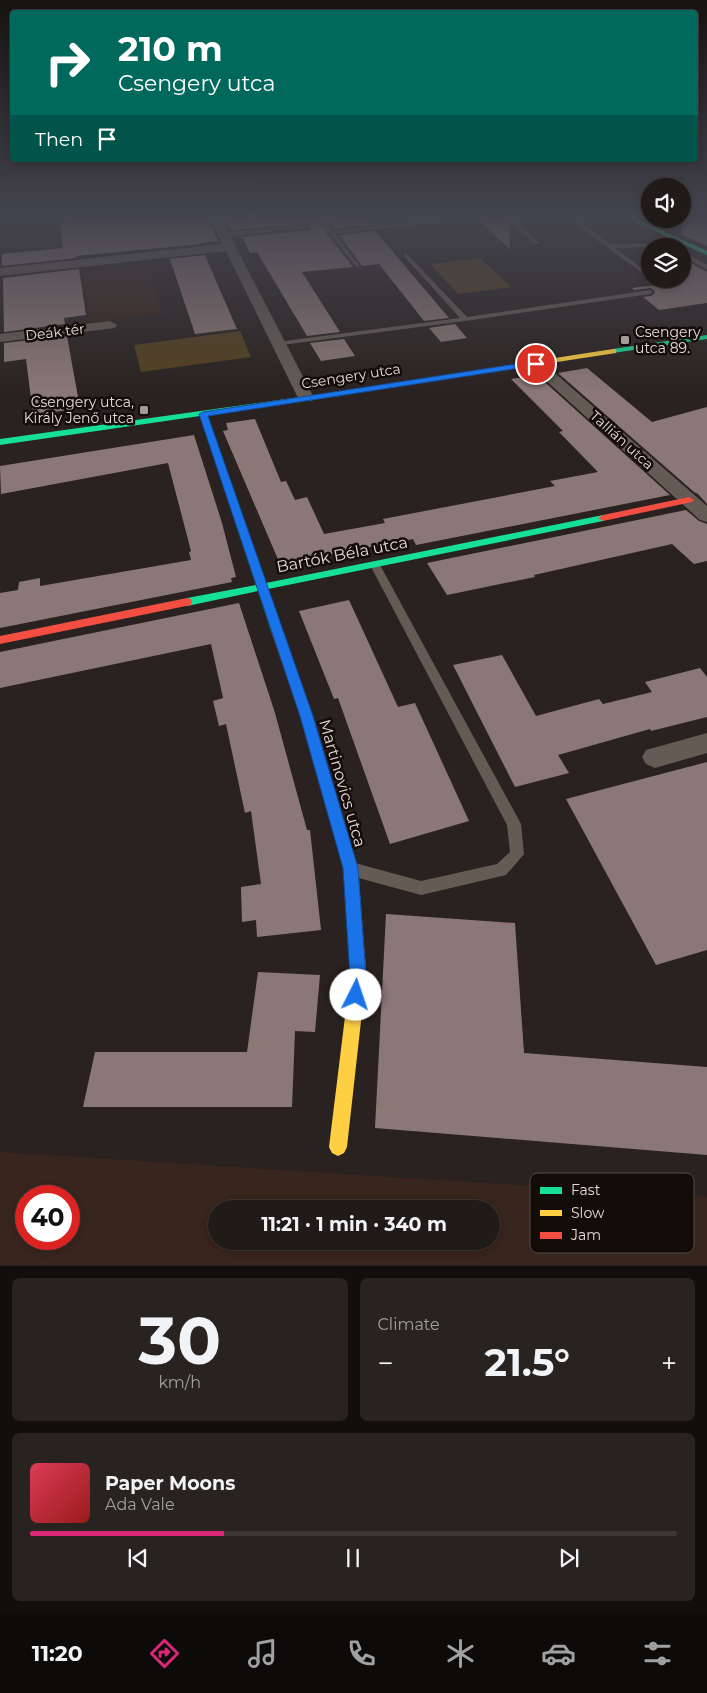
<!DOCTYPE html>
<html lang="en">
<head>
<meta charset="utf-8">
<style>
	:root { --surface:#201a18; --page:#282321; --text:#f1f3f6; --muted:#a2a1a2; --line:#3d3837; --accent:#db2777 }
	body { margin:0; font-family:Montserrat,sans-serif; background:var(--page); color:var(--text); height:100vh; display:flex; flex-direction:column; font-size:19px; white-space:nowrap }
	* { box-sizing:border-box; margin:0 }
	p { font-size:16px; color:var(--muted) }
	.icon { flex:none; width:28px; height:28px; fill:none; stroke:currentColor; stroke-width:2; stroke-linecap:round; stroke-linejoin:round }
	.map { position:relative; height:1266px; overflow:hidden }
	.side { display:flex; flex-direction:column; gap:12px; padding:12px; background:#120e0d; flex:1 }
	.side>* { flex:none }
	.top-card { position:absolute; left:10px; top:10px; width:688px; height:152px; border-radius:5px; box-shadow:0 2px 8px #0003,0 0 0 1px var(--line); background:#00695c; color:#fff; overflow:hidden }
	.controls { position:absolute; left:641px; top:178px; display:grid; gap:10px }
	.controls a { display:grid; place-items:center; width:50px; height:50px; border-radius:50%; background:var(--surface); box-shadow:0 2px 8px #0003,0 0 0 1px var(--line); font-size:25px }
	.speed { position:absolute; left:15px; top:1185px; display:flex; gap:10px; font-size:25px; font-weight:700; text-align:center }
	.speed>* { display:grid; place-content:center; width:65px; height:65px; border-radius:50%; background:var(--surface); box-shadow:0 2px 8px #0003,0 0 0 1px var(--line); line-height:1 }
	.speed .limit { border:8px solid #d22; background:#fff; color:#111 }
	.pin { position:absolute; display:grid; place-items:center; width:42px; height:42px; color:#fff; margin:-21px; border:2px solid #fff; border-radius:50%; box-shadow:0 1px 5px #0007 }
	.me { position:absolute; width:55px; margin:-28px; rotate:4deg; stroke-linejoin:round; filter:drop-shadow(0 0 4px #0008) }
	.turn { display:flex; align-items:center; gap:18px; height:105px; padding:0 25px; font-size:22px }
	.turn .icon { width:65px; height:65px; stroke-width:2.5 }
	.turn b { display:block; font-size:35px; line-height:42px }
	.then { display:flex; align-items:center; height:48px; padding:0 25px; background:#0003; gap:10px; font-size:19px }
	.big { font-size:38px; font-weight:700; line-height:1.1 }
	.side .card { flex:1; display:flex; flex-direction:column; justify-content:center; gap:8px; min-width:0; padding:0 18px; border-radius:8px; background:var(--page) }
	.side .dial { align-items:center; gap:0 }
	.dial b { font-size:65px; line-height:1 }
	.song { display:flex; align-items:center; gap:15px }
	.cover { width:60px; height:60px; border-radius:8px; background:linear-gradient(135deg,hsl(350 70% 55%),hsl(0 70% 35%)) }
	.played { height:5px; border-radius:2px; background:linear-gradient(90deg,var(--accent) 30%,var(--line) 30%) }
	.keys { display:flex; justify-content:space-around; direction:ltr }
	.heat { display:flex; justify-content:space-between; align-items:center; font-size:28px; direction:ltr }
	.side .tiles { flex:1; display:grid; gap:12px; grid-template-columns:1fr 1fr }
	.card:last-child { grid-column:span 2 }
	.trip { position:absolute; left:208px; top:1200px; width:292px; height:50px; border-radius:25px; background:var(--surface); box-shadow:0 2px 8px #0003,0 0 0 1px var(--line); font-weight:700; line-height:50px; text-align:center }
	.tabs { display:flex; height:80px; justify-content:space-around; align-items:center; background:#0d0a0a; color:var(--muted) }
	.tabs .icon { width:35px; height:35px }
	.tabs .on { color:var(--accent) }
	.tabs b { font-size:22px; color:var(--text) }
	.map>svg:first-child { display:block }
	.built { fill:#38251d; fill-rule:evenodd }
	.green { fill:#544020 }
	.building { fill:#8b7876 }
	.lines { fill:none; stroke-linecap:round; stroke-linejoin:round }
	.lane { fill:#645b55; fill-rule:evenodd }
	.street { fill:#645b55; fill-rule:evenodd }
	.fast { fill:#16e098; fill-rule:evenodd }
	.slow { fill:#ffcf43; fill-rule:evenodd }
	.jam { fill:#f24e42; fill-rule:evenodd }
	.route { fill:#1a73e8; stroke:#114b97 }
	.poi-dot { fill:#a49a96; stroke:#130c09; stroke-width:2 }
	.labels { text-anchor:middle; stroke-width:5; stroke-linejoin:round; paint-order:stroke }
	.far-street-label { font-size:14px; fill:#e5dad6; stroke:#130c09 }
	.far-poi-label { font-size:14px; fill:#e5dad6; stroke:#130c09; text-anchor:start }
	.street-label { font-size:16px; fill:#e5dad6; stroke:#130c09 }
	.key { fill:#130c09; stroke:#524a46; stroke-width:1 }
	.key-label { font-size:14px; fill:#e5dad6 }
</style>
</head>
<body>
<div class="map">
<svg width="707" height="1266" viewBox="0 0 707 1266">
	<rect width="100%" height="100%" fill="#2a2220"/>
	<path class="built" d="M148 265 162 314 90 323 83 272Z
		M0 1152 707 1197V1265H0ZM26 1196H69V1239H26ZM216 1209H491V1241H216Z"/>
	<path class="green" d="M480 258 511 287 458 294 430 264Z
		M240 331 251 357 141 372 134 345Z"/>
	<path class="building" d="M124 216H207L218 241 200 243 201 244 76 256 77 258 2 266V254L63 248 60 223Z
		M222 216H314L315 220H319L322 227 353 267 302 272 340 332 307 336 257 252 250 253 243 238H233L309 230 311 228 309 224 230 230Z
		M353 216H363L370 225 334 229 329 219Z
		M473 216H501L509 224 510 249Z
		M682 216H707V246L682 235Z
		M375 231 377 233 449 318 424 321 379 264 362 266 339 235Z
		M205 255 219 288 237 329 195 334 170 259Z
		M682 258 707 272V303L659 310 643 297 651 296 655 293 654 290 650 288 634 290 632 288 682 282Z
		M79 269 86 315 64 318 65 324 4 332 3 278Z
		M455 324 467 338 441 342 429 328Z
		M67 336 80 408 33 415 26 359 4 362V343Z
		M344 339 355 356 321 361 310 343Z
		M587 368 652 422 707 407V504L698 494 694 492 558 373Z
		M537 375 670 495 416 545 413 539 280 564 223 431 228 430 226 423 255 419 281 482 286 481 295 500 307 497 324 534 385 523 383 519 555 486 550 481 598 472 559 432 563 431 511 379Z
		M194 435 222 523 236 577 231 578 232 582 0 628V593L18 590 19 582 40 578V586L191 560 189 552 191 551 168 463 1 494 0 466Z
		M686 510 699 521 707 524V561L694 564 672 544 534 575 535 577 447 595 427 563Z
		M349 600 398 707 415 703 469 821 390 844 338 698 334 699 299 611Z
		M239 603 275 713 307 830H310L321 930 257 937 256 920 242 922 241 887 261 884 251 811 245 813 226 724 219 726 213 701 223 698 211 644 0 688V652Z
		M502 655 536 716 599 699 603 704 652 692 645 682 700 668 707 677V717L651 731 650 729 558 755 569 773 515 787 453 665Z
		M707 762V950L656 965 566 799Z
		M386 914 515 923 524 1053 707 1067V1155L375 1128Z
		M258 972 320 975 315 1032 295 1031 292 1107H83L95 1052H247Z"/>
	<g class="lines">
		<path class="lane" d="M68 216H76L70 219Z
			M320 216H326L328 225 333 231 450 218 453 220 335 234 360 266 357 268 323 226Z
			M503 216H509L539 242V244H535Z
			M573 220H577L610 244H670L682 240 685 242 676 246 615 248 644 270V272L642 273 573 222Z
			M307 225 309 228 223 237 220 235 223 233Z
			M682 251 707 265V270L682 256Z
			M406 253 467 317 650 290 653 292 650 294 465 321 274 346 273 344 277 342 460 318 404 256V254Z
			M375 562 380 565 521 824 524 854 506 875 421 895 355 877 350 875 348 870 350 865 355 863 421 881 497 864 510 852 507 825 370 565Z"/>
		<path class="street" d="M209 216H220L314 398 312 401H300L298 398 226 251 0 276V268L222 244Z
			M110 321 117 325 115 328 0 342V334Z
			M536 359 541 361 707 506V522L700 520 531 367 528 364 531 361Z
			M707 733V753L655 768 646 764 642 757 646 750Z"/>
		<path class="fast" d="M622 216H630L707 251V255Z
			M707 335V339L613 353 609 351 613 349Z
			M336 392H339V396L207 415 266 583 603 515 608 518 603 521 268 589 283 631 277 635 271 631 258 591 187 606 182 602 187 598 256 585 200 416 0 445V439Z"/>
		<path class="slow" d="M613 349H616V353L336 396 332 394 336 392Z
			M357 949 363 952 365 957 366 976 347 1147 344 1153 338 1156 332 1153 329 1147 350 976 349 957 351 952Z"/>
		<path class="jam" d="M689 497 694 500 692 502 603 521 598 518 603 515Z
			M187 598 191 599 192 602 191 605 0 644V636Z
			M277 627 283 631 312 716 358 868 365 957 363 962 357 965 351 962 349 957 344 868 300 716 271 631Z"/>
	</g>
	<linearGradient id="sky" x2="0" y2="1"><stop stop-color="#171312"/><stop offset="0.55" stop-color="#44444e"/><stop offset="1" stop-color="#44444e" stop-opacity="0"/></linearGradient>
	<rect width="707" height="394" fill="url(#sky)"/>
	<path class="route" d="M536 361 539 362V365L208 416 313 716 358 868 366 976 361 1001 356 1004 350 1001 347 995 350 976 343 868 300 716 199 414 203 412Z"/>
	<g class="poi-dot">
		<rect x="620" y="335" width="10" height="10" rx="2.5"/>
		<rect x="139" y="405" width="10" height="10" rx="2.5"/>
	</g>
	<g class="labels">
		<g class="far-street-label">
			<text transform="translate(55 332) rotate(-7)" y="5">Deák tér</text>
			<text transform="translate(351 376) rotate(-9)" y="5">Csengery utca</text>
			<text transform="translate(622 440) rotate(42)" y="5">Tallián utca</text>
		</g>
		<g class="far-poi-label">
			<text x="635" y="337">Csengery<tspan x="635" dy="16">utca 89.</tspan></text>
			<text x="134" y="407" text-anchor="end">Csengery utca,<tspan x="134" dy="16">Király Jenő utca</tspan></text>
		</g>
		<g class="street-label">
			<text transform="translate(342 554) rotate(-11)" y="6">Bartók Béla utca</text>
			<text transform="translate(343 783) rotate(74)" y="6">Martinovics utca</text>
		</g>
	</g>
	<rect x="530" y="1173" width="164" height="80" rx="8" class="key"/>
	<rect x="540" y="1187" width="22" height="7" fill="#16e098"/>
	<rect x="540" y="1210" width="22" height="6" fill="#ffcf43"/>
	<rect x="540" y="1232" width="22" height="7" fill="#f24e42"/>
	<g class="key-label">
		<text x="571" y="1195">Fast</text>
		<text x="571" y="1218">Slow</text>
		<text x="571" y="1240">Jam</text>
	</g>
</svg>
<div class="controls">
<a><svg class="icon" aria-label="sound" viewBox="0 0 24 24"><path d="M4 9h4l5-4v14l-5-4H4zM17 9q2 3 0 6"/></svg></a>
<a><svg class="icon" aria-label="layers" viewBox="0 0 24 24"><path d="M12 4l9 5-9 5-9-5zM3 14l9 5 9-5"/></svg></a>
</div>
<div class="speed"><div class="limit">40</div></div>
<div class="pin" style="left:536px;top:364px;background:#d93025"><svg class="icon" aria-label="arrive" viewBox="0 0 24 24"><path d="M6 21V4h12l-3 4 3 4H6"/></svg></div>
<svg class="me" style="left:356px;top:995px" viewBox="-20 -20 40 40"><circle r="19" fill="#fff"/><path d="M0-13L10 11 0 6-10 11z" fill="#1a73e8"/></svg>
<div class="trip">11:21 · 1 min · 340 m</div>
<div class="top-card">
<div class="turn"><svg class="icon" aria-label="right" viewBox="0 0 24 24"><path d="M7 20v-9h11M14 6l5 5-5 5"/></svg><div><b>210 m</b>Csengery utca</div></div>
<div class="then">Then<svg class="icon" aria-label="arrive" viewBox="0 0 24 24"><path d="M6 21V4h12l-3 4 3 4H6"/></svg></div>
</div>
</div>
<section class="side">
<div class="tiles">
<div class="card dial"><b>30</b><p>km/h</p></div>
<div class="card"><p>Climate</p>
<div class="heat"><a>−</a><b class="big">21.5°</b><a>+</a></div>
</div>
<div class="card">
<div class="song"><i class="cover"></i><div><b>Paper Moons</b><p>Ada Vale</p></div></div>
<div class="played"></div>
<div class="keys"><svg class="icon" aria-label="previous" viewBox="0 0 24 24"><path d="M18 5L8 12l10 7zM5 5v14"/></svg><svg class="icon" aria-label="pause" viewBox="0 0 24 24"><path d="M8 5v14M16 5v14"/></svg><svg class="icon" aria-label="next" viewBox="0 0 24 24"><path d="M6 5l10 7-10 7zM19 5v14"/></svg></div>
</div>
</div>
</section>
<nav class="tabs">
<b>11:20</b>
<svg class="icon on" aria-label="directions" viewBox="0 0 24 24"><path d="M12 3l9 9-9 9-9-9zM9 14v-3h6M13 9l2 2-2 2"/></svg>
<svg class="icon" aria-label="music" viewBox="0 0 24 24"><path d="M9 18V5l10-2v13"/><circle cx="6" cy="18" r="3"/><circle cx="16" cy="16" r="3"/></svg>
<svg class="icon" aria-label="phone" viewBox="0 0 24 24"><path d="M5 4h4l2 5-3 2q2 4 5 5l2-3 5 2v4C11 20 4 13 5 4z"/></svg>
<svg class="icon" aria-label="climate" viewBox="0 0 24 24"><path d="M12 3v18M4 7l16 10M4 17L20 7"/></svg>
<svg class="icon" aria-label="car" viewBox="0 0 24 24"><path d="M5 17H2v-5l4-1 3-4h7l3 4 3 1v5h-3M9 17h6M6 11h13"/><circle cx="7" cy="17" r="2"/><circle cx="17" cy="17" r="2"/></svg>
<svg class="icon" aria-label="filters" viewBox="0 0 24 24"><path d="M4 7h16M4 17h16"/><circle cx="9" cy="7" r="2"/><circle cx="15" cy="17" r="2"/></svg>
</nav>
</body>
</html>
